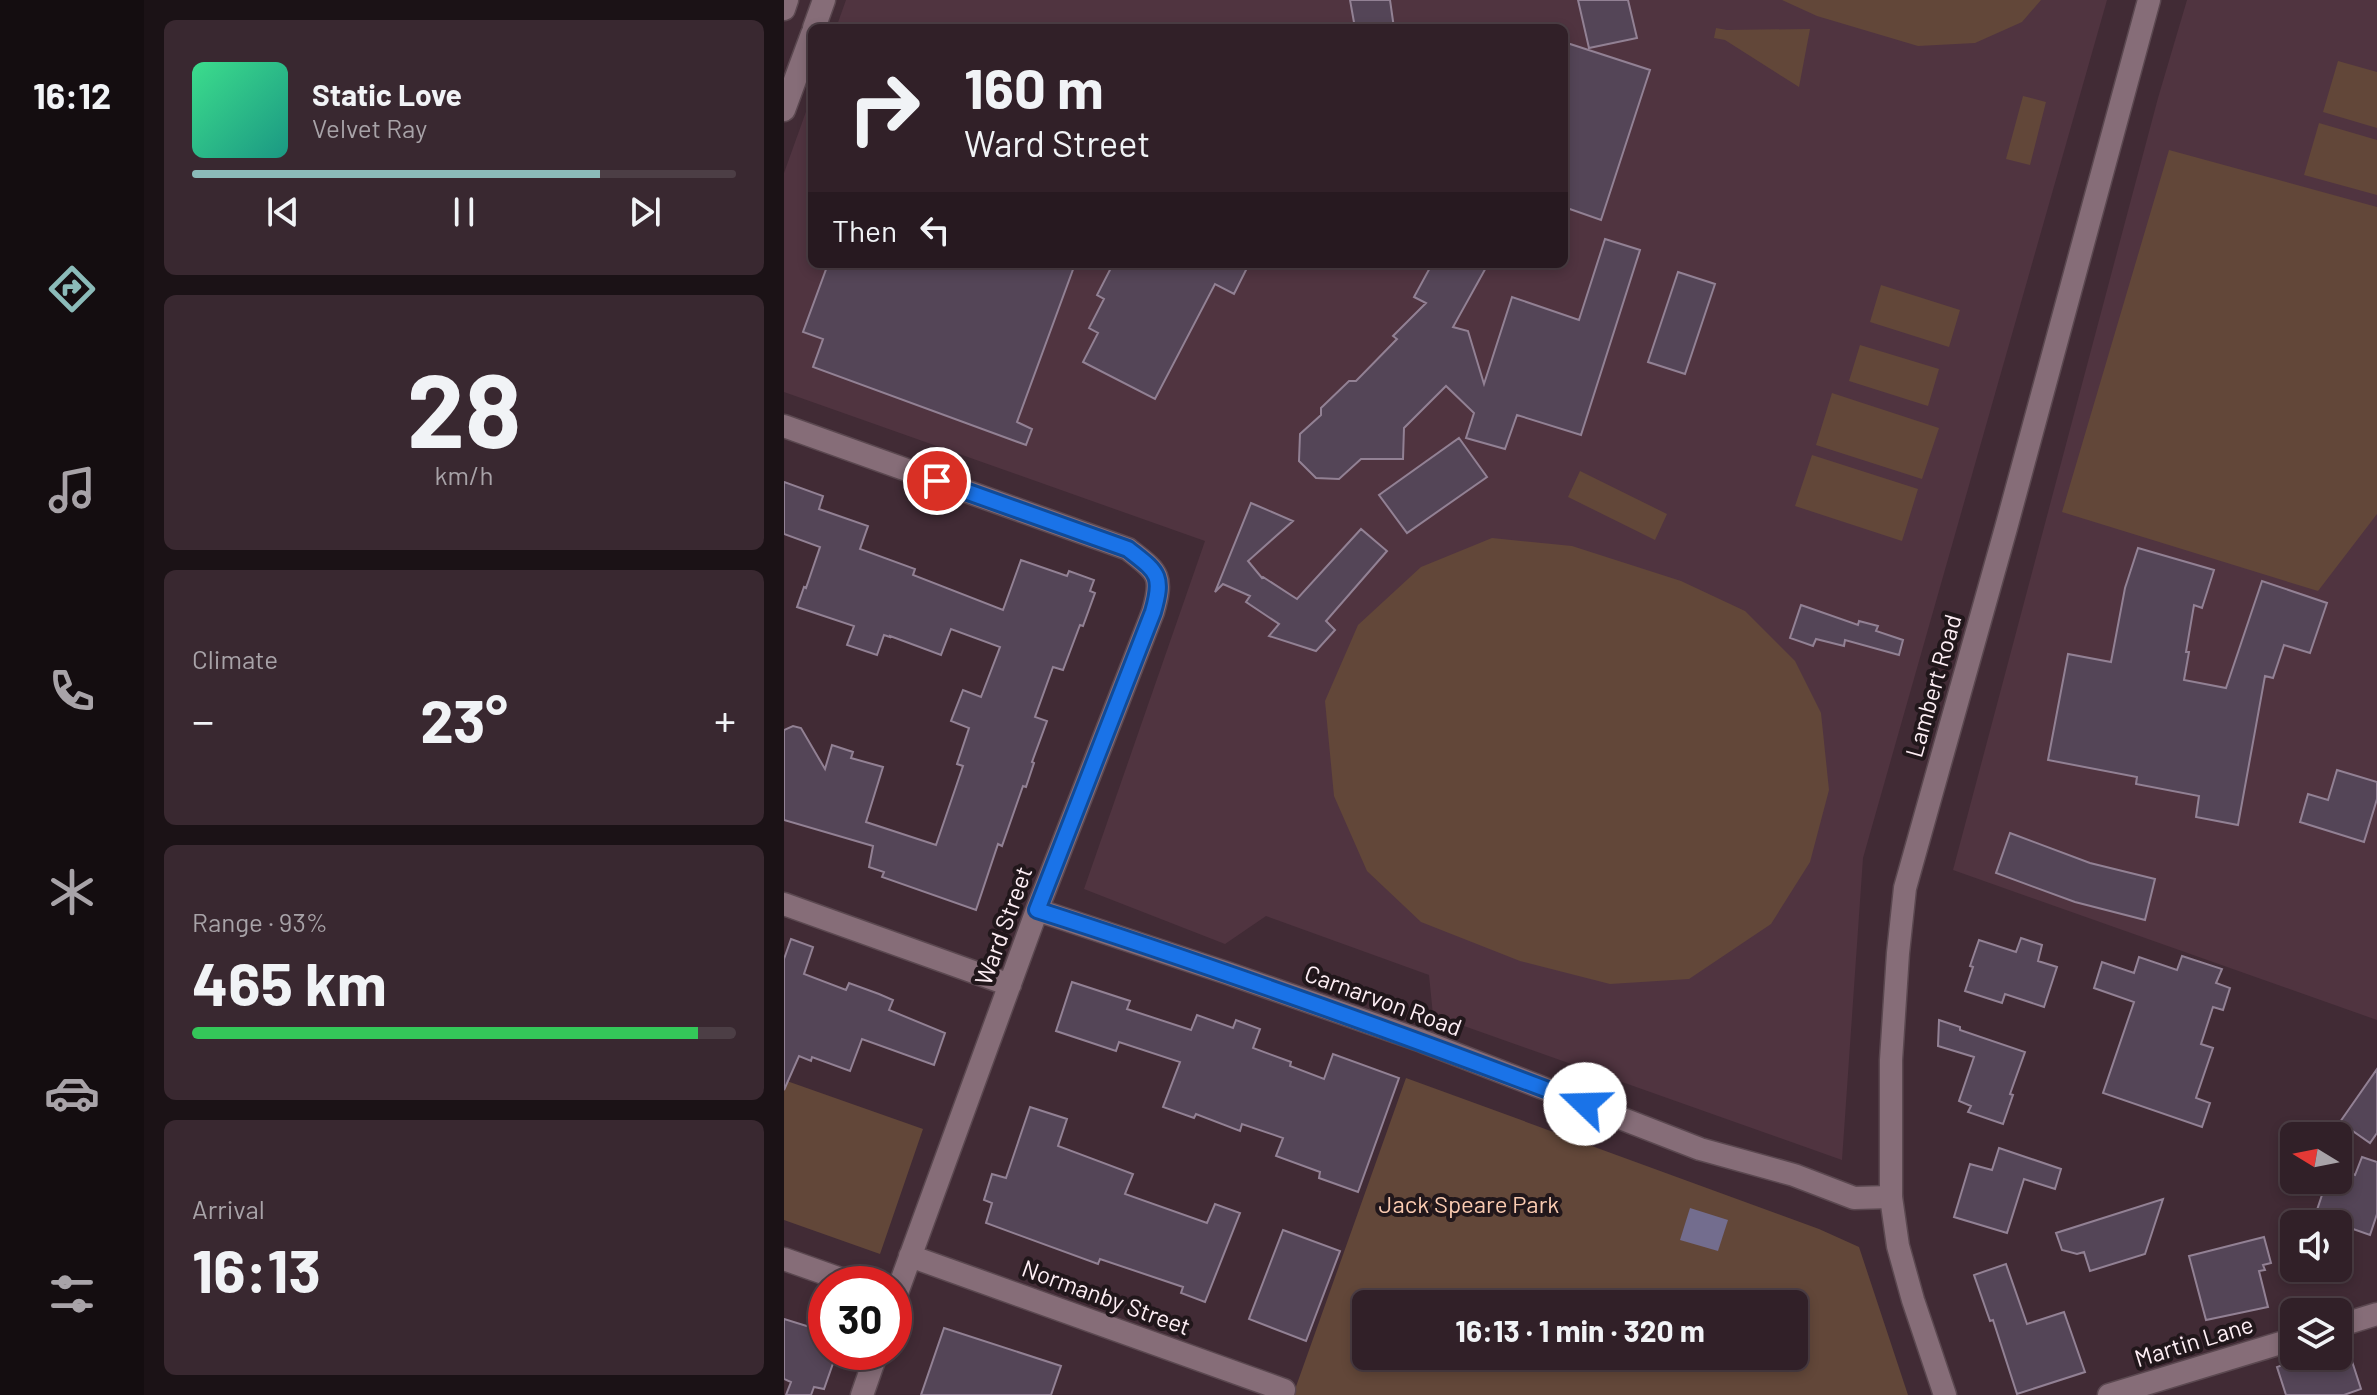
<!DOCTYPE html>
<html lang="en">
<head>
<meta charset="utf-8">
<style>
	:root { --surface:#312028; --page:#392830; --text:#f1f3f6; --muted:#a8a3a8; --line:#4c3e45; --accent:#8bbbb9 }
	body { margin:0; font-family:Barlow,sans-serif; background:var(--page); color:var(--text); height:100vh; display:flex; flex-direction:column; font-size:30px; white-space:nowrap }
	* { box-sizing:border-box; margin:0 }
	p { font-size:26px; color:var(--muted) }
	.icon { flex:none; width:44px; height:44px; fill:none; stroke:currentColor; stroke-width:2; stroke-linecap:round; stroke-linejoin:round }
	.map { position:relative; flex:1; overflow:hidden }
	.side { display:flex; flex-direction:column; gap:20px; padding:20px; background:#1b1216; width:640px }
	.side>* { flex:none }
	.banner { position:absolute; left:24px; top:24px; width:760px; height:244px; border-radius:12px; box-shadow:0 4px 12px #0003,0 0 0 2px var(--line); background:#312028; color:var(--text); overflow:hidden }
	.needle { width:52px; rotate:280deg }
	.buttons { position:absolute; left:1496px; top:1122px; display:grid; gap:16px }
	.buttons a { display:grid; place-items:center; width:72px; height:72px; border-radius:12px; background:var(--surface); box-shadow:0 4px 12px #0003,0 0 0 2px var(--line); font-size:40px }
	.speed { position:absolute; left:24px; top:1266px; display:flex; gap:16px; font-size:40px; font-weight:700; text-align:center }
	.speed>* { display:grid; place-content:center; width:104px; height:104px; border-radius:50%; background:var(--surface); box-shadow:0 4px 12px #0003,0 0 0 2px var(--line); line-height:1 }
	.speed .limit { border:12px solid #d22; background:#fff; color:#111 }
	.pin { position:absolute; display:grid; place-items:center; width:68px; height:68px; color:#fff; margin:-34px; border:4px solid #fff; border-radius:50%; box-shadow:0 2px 8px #0007 }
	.me { position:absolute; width:88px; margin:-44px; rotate:291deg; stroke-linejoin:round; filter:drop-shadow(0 0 6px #0008) }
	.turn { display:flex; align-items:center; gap:28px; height:168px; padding:0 24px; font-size:36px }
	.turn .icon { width:104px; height:104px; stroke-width:2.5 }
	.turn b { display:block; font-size:56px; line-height:68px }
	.then { display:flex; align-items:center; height:76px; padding:0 24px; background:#0003; gap:16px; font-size:30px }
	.big { font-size:60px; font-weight:700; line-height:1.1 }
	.side .widget { flex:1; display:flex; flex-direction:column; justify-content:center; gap:12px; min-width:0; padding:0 28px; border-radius:12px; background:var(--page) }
	.side .dial { align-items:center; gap:0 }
	.dial b { font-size:104px; line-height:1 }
	.song { display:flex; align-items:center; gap:24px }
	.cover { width:96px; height:96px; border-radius:12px; background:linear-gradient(135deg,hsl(150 70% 55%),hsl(170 70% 35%)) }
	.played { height:8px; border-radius:4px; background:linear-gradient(90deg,var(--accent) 75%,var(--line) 75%) }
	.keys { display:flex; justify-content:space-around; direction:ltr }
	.heat { display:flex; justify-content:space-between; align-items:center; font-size:44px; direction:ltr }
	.charge { height:12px; border-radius:6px; background:linear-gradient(90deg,#34c759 93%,var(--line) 0) }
	.trip { position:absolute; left:568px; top:1290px; width:456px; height:80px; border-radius:12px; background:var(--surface); box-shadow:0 4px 12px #0003,0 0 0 2px var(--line); font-weight:700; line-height:80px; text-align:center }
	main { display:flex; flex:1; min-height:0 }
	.tab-bar { display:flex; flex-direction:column; width:144px; justify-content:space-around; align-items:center; background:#140d10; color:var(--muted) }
	.tab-bar .icon { width:56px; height:56px }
	.tab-bar .on { color:var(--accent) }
	.tab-bar b { font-size:36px; color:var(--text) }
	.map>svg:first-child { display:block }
	.built { fill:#503440 }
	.green { fill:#624739; fill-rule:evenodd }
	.water { fill:#736d8e }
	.building { fill:#544557; stroke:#928194; stroke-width:2 }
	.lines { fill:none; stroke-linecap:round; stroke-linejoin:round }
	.minor-casing { stroke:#5b4850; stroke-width:25 }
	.secondary-casing { stroke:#5b4850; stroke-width:25 }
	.minor { stroke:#866d78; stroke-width:22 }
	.secondary { stroke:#866d78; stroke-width:22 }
	.route-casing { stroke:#114b97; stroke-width:20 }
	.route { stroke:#1a73e8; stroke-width:14 }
	.labels { text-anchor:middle; stroke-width:8; stroke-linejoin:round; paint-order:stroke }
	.street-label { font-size:24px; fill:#feeff5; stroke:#21171b }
	.park-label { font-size:24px; fill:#facbb1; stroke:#21171b }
</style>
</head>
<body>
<main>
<nav class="tab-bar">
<b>16:12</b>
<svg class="icon on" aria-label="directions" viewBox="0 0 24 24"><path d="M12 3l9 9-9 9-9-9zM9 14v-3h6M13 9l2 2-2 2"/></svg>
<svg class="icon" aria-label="music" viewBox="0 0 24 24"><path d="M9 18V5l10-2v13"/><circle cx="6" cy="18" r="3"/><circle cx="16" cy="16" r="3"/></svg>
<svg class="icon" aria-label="phone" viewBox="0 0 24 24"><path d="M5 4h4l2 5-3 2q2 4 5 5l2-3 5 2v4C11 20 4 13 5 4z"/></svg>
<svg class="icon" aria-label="climate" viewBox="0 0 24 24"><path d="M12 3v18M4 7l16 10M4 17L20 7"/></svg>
<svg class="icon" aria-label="car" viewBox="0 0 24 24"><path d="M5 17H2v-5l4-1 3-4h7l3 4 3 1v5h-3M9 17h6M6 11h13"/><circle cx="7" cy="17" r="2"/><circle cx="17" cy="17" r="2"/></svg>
<svg class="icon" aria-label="filters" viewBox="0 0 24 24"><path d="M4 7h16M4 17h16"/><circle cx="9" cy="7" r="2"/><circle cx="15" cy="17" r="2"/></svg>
</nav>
<section class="side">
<div class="widget">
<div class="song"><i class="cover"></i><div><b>Static Love</b><p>Velvet Ray</p></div></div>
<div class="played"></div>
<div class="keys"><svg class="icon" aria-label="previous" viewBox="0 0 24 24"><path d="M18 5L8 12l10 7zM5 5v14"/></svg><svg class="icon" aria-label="pause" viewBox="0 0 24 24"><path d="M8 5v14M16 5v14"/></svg><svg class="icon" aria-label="next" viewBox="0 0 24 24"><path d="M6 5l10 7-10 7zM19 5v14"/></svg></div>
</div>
<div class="widget dial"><b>28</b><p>km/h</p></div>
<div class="widget"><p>Climate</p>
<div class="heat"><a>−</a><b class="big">23°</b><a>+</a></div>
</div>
<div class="widget"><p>Range · 93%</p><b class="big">465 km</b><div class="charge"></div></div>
<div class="widget"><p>Arrival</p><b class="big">16:13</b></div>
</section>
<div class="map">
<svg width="1593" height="1395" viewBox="0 0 1593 1395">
	<rect width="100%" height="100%" fill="#412b35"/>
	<path class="built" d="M62 0H1323L1079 858 1058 1160 649 1015 645 975 482 916 441 944 300 889 421 541 0 392V173L28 95V264H780V28H52Z
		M1403 0H1593V1020L1169 870 1374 98Z"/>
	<path class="green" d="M998 0H1257L1238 22 1191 43 1134 46 1033 16Z
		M932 28 943 30 1026 29 1015 87 941 40 930 38Z
		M1554 61 1593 72V128L1539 112Z
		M1239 96 1262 102 1246 165 1222 159Z
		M1535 123 1593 140V195L1520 175Z
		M1385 150 1593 207V514L1534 591 1278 512Z
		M1097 285 1176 310 1165 347 1086 322Z
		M1076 345 1155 369 1144 406 1065 381Z
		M1048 393 1155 428 1138 479 1032 445Z
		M1028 455 1134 489 1118 541 1011 506Z
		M796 471 883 514 871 540 784 497Z
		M708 538 788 546 897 581 961 611 1011 661 1037 713 1045 790 1026 862 987 924 905 979 826 984 736 961 637 922 583 871 550 796 541 701 574 625 637 567Z
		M622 1078 1035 1229 1075 1247 1124 1395H509ZM582 1304H1010V1356H582Z
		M0 1080 139 1129 96 1254 0 1220Z"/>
	<path class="water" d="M906 1208 944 1220 934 1251 896 1240Z"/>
	<path class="building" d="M566 0H606L610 28H571Z
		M794 0H844L853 38 805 48Z
		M780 42 866 70 817 220 780 207Z
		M821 239 856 250 797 435 733 415 721 449 682 438 690 413 662 386 620 428 619 459H577L555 479 532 478 515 461 516 434 537 415V408L565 381H572L613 339 609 336 642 303 630 297 648 264H704L669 327 684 331 700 384 728 297 795 320Z
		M44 264H291L233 422 248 429 242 445 29 367 39 339 19 332Z
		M329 264H465L450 294 431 284 371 399 299 362 314 333 305 328 320 299 313 295Z
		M894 272 931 284 901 374 864 362Z
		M675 438 703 477 623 533 595 495Z
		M0 482 39 496 35 509 84 526 76 549 131 569 129 575 219 610 237 560 283 576 285 571 310 580 306 591 311 593 299 626 296 625 279 670 269 667 251 717 263 721 248 762 250 763 242 787 239 786 218 846 214 844 192 910 98 877 100 872 85 867 89 846 0 820V730L9 726 17 728 41 769 48 745 69 752 67 758 99 767 82 822 152 845 179 766 173 764 185 728 167 721 179 690 197 697 216 647 167 629 157 655 106 636V637L100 635 93 655 63 645 70 626 13 607 20 587 22 588 36 547 0 534Z
		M467 503 509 521 464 561 478 578 479 577 513 599 577 529 603 551 542 621 551 630 532 651 485 636 495 624 462 602 466 596 439 584 431 592Z
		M1354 548 1430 570 1418 608 1410 605 1402 652H1405L1400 680 1442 688 1478 581 1543 603 1526 653 1500 645 1489 678 1481 676 1454 825 1412 817 1415 796 1352 784 1353 777 1264 760 1284 654 1327 662 1341 588Z
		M1017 605 1074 625 1075 621 1094 626 1092 631 1119 640 1115 655 1061 640 1060 646 1032 639 1029 646 1006 638Z
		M1553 770 1593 782V799L1580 842 1516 822 1524 794 1544 800Z
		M1226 833 1306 863 1371 879 1361 920 1291 902 1212 873Z
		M1237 938 1258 945 1254 961 1273 967 1260 1007 1221 994 1218 1003 1181 991 1189 967 1186 966 1195 940 1232 952Z
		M7 939 29 947 20 974 62 990 65 983 95 994 109 1000 105 1010 161 1033 150 1065 78 1039 66 1071 28 1057 27 1061 15 1056 0 1090V959Z
		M1398 956 1438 969 1432 983 1446 988 1439 1010 1429 1007 1417 1044 1429 1048 1412 1098 1426 1103 1418 1127 1319 1093 1350 1002 1310 988 1318 962 1350 973 1355 957 1393 970Z
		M288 982 346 1001 343 1009 407 1030 413 1015 449 1028 452 1020 476 1029 469 1048 507 1062 506 1066 540 1079 549 1054 615 1078 574 1192 535 1178 536 1172 492 1156 499 1138 458 1124 456 1131 412 1114 410 1118 379 1107 396 1062 335 1042 332 1051 272 1031Z
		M1155 1020 1176 1027V1030L1241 1052 1226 1094 1229 1095 1219 1124 1184 1112 1187 1106 1175 1101 1190 1057 1154 1046Z
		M1593 1069V1133L1586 1143 1556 1122Z
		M246 1107 283 1119 274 1146 349 1174 341 1194 423 1223 431 1204 456 1213 421 1302 397 1293 399 1287 316 1259 314 1264 202 1223 208 1203 200 1200 208 1174 222 1178Z
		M1215 1148 1277 1169 1271 1189 1240 1179 1223 1233 1170 1217 1186 1164 1208 1170Z
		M1578 1157 1593 1162V1214L1586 1235 1555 1224H1543L1545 1218 1532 1213 1543 1180H1554V1169L1571 1175Z
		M1379 1199 1361 1254 1306 1271 1300 1252 1293 1254 1278 1250 1272 1233Z
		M499 1230 556 1251 522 1341 465 1319Z
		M1480 1237 1487 1263 1479 1265 1481 1270 1475 1271 1484 1307 1422 1320 1405 1256Z
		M1222 1264 1243 1324 1280 1312 1301 1372 1233 1394 1209 1320 1206 1321 1190 1275Z
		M0 1319 42 1332V1352H53L40 1389 30 1387 27 1395H2L7 1382 0 1379Z
		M160 1328 277 1366 267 1395H137Z
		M1555 1355 1556 1359 1566 1355 1577 1389 1560 1395H1502L1493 1367 1516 1359 1519 1367Z"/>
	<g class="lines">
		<defs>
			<path id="minor" d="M0 9 3 0
				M30 28 40 0
				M0 110 28 34
				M0 426 344 549C373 572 380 574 369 612L253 910 110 1301
				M0 904 226 985
				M253 910 443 973 638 1041 916 1149 1010 1175 1070 1198 1107 1197
				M126 1256 500 1390
				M0 1259 71 1284
				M1554 1326 1593 1314
				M78 1395 93 1352
				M1325 1395 1510 1339"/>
			<path id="secondary" d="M1161 1395 1129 1300 1114 1246 1107 1197V1060L1114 953 1121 888 1222 528 1365 0"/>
		</defs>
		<use href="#minor" class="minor-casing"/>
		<use href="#secondary" class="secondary-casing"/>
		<use href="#minor" class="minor"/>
		<use href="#secondary" class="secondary"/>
	</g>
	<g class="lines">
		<defs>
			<path id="route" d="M153 481 344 549C373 572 380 574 369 612L253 910C438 969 620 1035 801 1104"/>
		</defs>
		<use href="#route" class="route-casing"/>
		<use href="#route" class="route"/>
	</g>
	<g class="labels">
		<g class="street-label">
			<text transform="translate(1150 686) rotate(-74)" y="8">Lambert Road</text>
			<text transform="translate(220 926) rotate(-70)" y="8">Ward Street</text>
			<text transform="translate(599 1001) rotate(20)" y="8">Carnarvon Road</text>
			<text transform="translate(322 1298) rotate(20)" y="8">Normanby Street</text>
			<text transform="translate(1410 1342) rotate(-17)" y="8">Martin Lane</text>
		</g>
		<g class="park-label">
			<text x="685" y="1213">Jack Speare Park</text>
		</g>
	</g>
</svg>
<div class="buttons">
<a><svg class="needle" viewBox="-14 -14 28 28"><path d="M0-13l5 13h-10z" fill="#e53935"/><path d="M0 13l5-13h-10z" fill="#a8a3a8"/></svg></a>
<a><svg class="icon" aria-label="sound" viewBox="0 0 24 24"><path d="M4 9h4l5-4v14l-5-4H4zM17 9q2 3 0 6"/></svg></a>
<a><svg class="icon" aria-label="layers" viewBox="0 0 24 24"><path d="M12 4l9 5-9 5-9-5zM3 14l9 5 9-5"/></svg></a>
</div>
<div class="speed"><div class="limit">30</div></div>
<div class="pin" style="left:153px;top:481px;background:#d93025"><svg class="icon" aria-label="arrive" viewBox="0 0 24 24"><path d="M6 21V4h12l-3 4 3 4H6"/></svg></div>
<svg class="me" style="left:801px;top:1104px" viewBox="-20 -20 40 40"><circle r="19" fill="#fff"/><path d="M0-13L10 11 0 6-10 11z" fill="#1a73e8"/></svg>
<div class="trip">16:13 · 1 min · 320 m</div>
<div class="banner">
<div class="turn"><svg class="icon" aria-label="right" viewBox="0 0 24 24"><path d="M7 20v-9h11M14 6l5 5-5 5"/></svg><div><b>160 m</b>Ward Street</div></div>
<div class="then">Then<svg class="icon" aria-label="left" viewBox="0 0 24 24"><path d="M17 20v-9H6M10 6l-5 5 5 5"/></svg></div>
</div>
</div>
</main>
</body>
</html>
